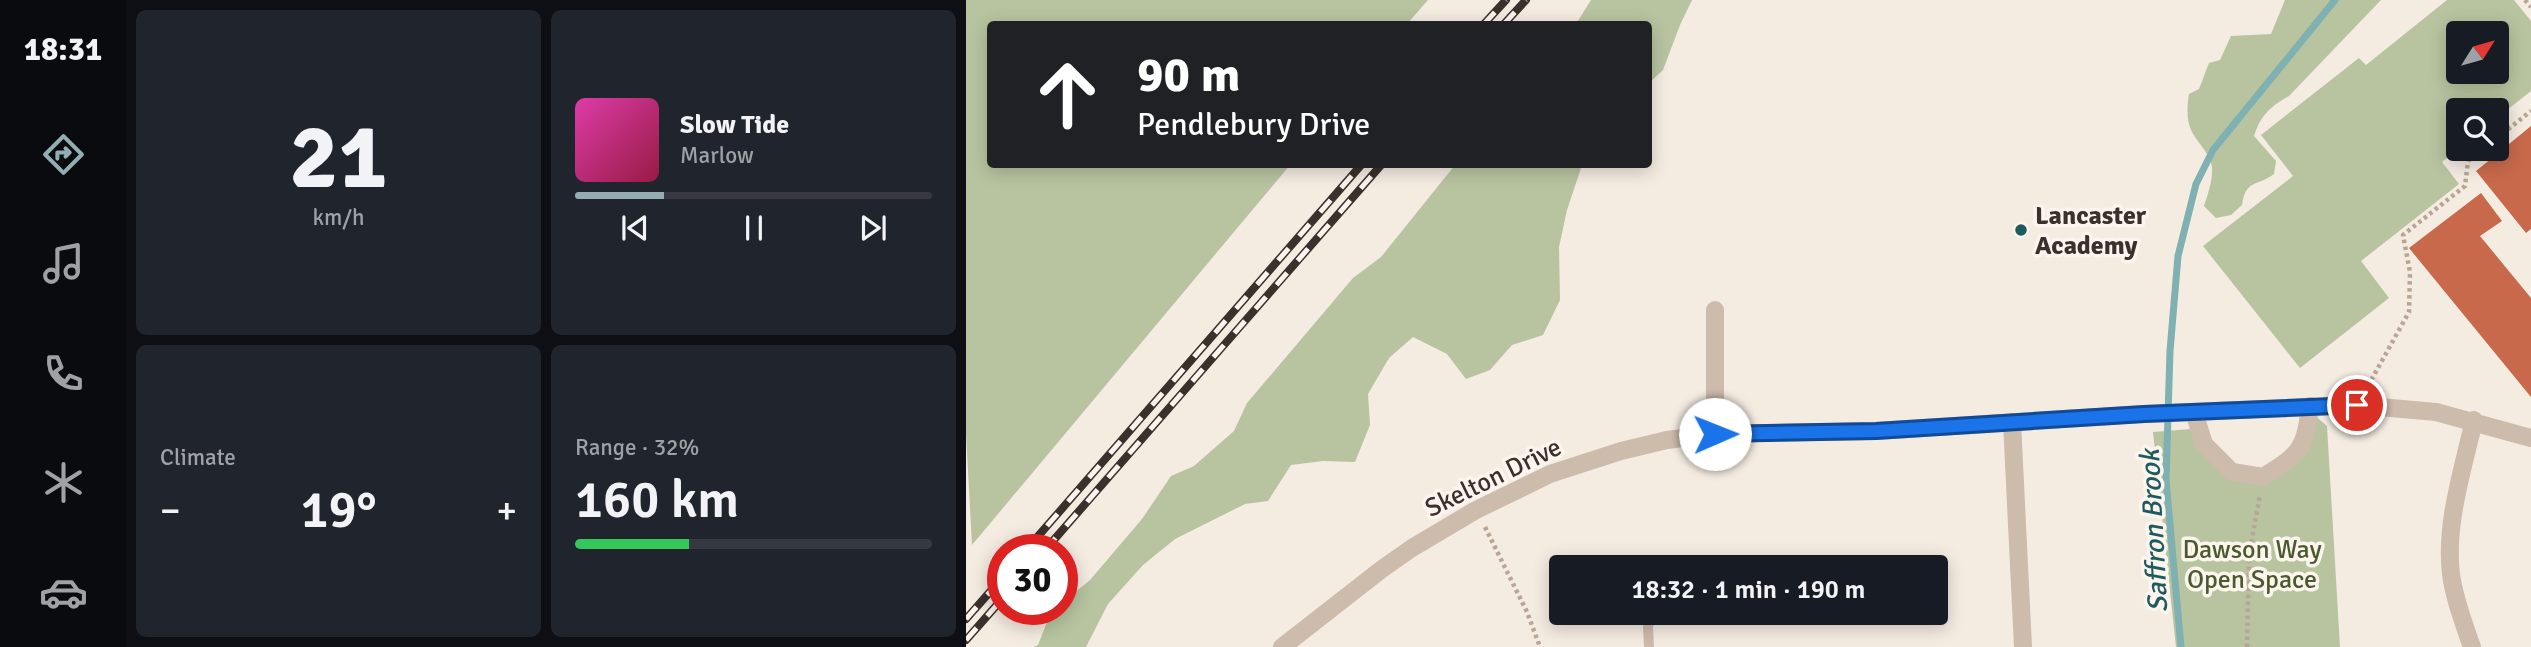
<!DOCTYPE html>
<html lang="en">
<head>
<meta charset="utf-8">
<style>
	:root { --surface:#171b24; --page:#20242c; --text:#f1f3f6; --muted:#9ea1a6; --line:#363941; --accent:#92aeb2 }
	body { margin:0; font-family:Signika,sans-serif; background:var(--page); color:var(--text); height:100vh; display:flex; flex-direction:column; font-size:26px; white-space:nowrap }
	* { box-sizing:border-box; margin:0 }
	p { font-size:23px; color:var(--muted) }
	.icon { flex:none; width:38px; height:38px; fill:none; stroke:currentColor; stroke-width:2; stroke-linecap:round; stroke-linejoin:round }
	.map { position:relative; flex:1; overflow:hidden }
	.side { display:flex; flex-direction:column; gap:10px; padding:10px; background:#0d0f14; width:840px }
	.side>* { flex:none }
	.banner { position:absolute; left:21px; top:21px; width:665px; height:147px; border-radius:7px; box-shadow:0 4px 18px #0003; background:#202124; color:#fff; overflow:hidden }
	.needle { width:46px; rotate:53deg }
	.buttons { position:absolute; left:1480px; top:21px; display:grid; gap:14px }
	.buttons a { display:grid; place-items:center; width:63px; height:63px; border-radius:7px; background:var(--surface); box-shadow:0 4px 18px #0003; font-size:35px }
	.speed { position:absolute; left:21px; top:534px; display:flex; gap:14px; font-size:35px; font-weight:700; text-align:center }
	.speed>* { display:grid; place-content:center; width:91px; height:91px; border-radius:50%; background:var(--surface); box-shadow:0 4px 18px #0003; line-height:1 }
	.speed .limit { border:10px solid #d22; background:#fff; color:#111 }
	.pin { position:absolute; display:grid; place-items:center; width:60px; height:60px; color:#fff; margin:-30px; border:4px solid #fff; border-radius:50%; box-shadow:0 2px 7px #0007 }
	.me { position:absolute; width:77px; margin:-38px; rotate:89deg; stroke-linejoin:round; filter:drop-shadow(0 0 5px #0008) }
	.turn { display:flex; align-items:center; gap:24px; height:147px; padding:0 35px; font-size:32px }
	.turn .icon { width:91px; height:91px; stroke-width:2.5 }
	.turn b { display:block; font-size:49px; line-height:60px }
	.big { font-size:52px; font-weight:600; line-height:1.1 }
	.side .widget { flex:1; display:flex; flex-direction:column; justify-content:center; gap:10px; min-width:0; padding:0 24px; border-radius:10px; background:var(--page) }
	.side .dial { align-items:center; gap:0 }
	.dial b { font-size:91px; line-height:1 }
	.song { display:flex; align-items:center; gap:21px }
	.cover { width:84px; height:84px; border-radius:10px; background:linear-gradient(135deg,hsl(320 70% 55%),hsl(340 70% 35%)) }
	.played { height:7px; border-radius:4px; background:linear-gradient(90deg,var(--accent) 25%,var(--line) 25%) }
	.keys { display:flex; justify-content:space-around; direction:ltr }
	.heat { display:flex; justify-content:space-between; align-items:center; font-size:38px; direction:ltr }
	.charge { height:10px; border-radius:5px; background:linear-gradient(90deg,#34c759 32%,var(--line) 0) }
	.side .tiles { flex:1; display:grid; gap:10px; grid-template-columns:repeat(2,1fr) }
	.trip { position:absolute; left:583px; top:555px; width:399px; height:70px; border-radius:7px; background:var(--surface); box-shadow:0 4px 18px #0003; font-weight:600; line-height:70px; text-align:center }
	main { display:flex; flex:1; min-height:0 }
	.dock { display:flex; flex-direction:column; width:126px; justify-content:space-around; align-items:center; background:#090b0e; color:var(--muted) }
	.dock .icon { width:49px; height:49px }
	.dock .selected { color:var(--accent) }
	.dock b { font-size:32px; color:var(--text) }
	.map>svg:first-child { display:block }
	.green { fill:#b8c4a0; fill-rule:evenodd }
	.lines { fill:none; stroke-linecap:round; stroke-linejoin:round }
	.stream { stroke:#7fb0b2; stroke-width:7 }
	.building { fill:#c8694b }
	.path { stroke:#b9a596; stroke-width:4.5; stroke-dasharray:3.5 3.5; stroke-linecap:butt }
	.service { stroke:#cdbbac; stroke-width:10 }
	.minor { stroke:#cdbbac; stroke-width:18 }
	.rail-casing { stroke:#3b302b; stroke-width:8 }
	.rail { stroke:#fbf5ee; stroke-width:5; stroke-dasharray:16; stroke-linecap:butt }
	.route-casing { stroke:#114b97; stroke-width:18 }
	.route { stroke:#1a73e8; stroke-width:12 }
	.poi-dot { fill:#1f5a5e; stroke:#fbf5ee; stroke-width:2.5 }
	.labels { text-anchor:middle; stroke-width:7; stroke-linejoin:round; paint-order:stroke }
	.poi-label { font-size:26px; font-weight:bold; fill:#3b302b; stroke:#fbf5ee; text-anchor:start }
	.street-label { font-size:26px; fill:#3b302b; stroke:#fbf5ee }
	.park-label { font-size:26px; fill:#4a5a2e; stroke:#fbf5ee }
	.water-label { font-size:28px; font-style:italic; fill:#1f5a5e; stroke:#fbf5ee }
</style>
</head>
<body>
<main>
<nav class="dock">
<b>18:31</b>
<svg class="icon selected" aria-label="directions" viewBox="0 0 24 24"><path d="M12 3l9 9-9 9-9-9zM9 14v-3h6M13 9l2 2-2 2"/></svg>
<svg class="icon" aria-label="music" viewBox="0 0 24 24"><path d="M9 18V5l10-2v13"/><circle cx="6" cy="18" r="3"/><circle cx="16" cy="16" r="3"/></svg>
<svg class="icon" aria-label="phone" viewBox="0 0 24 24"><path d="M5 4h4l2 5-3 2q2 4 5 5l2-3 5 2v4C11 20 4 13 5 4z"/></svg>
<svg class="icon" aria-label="climate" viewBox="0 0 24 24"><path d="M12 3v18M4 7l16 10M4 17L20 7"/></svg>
<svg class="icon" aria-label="car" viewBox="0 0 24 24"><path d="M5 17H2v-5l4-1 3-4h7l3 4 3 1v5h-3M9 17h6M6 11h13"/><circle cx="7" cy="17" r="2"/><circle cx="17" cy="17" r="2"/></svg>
</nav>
<section class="side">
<div class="tiles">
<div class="widget dial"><b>21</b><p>km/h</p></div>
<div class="widget">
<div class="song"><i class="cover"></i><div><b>Slow Tide</b><p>Marlow</p></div></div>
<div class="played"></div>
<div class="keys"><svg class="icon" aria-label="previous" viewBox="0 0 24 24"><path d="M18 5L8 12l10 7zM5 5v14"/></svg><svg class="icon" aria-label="pause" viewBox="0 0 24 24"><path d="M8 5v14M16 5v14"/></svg><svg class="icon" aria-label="next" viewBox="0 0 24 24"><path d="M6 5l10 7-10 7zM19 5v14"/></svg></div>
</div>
<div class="widget"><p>Climate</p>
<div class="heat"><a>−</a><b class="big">19°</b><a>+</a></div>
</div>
<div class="widget"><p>Range · 32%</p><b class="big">160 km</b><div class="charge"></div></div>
</div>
</section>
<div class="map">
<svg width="1565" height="647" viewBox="0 0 1565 647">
	<rect width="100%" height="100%" fill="#f4ebe1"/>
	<path class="green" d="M0 0H462L441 24H24V164L324 165 6 545 0 434Z
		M625 0H726L714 25 697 70 683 83 682 24H610Z
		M1319 0H1415L1323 96C1304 107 1295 115 1288 136L1310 161 1308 174C1290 187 1280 179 1276 205L1265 215 1250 218 1238 206C1242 194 1247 179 1246 167 1244 154 1232 143 1226 132 1220 121 1221 106 1223 94L1233 89 1243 63 1254 60 1265 36 1305 34Z
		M1481 0H1548L1565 21V91L1531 118V110H1493V149L1476 162 1493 184 1395 261 1423 298 1334 368 1237 246 1327 176 1295 135 1393 58 1400 65ZM1531 33V72H1493V33Z
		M489 165H616L601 210 593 247 594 300 577 335 546 345 524 370 500 379 481 354 447 337 423 358 402 394 404 425 389 462 357 461 325 465 302 501 279 504 209 539 177 565 142 604 120 647H67L72 645 85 612 89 609H96V603L124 580 176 519 205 476 228 466 268 431 281 403 387 278 415 257Z
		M1347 414 1361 426 1374 647H1210L1187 432 1225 429 1265 473 1325 463Z"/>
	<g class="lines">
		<path class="stream" d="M1215 647 1200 480 1204 351 1212 256 1230 184 1247 150 1369 0"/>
	</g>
	<path class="building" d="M1565 126V229L1560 233 1510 171Z
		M1515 193 1536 221 1514 236 1565 298V397L1443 248Z"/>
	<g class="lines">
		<path class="path" d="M1559 0 1565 7
			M1531 138 1565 111
			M1402 386 1443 312 1444 272 1437 235 1499 186 1502 161 1518 149
			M519 527 561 612 574 647
			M1281 647 1283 555 1294 495"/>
		<path class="service" d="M683 647 682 627 686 612"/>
		<path class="minor" d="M749 310V434
			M1228 412 1238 444 1266 472 1297 477C1334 454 1339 450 1344 406
			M1046 422 1057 647
			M316 647 416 569 446 548 510 510 584 474 655 451 701 440 749 434 910 431 1178 414 1391 405 1470 412 1565 438
			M1506 647C1498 624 1488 598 1485 574 1479 523 1497 470 1508 420"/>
		<defs>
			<path id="rail" d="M518 24 540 0
				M538 24 560 0
				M60 550 396 164
				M79 550 416 164
				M0 619 37 577
				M0 640 37 598"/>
		</defs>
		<use href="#rail" class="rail-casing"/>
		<use href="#rail" class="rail"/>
	</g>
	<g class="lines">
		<defs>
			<path id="route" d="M749 434 910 431 1178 414 1391 405"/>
		</defs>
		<use href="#route" class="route-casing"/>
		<use href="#route" class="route"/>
	</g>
	<circle class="poi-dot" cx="1055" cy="230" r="7"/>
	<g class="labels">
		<g class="poi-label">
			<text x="1069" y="224">Lancaster<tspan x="1069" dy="30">Academy</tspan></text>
		</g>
		<g class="street-label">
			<text transform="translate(527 477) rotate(-26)" y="9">Skelton Drive</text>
		</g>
		<g class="park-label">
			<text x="1286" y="558">Dawson Way<tspan x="1286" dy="30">Open Space</tspan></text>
		</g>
		<g class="water-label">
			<text transform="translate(1187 531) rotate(-93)" y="10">Saffron Brook</text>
		</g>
	</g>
</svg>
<div class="buttons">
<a><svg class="needle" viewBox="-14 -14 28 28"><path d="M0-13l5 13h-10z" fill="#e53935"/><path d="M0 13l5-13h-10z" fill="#9ea1a6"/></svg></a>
<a><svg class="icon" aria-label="search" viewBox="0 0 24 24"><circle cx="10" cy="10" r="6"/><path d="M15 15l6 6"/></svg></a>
</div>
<div class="speed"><div class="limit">30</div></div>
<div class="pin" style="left:1391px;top:405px;background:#d93025"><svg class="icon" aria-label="arrive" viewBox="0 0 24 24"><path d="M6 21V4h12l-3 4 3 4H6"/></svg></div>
<svg class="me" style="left:749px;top:434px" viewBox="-20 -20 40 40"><circle r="19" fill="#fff"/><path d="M0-13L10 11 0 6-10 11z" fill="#1a73e8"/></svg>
<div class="trip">18:32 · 1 min · 190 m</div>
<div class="banner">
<div class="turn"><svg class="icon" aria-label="ahead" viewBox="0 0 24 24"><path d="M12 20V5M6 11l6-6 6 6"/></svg><div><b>90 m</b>Pendlebury Drive</div></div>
</div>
</div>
</main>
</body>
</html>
